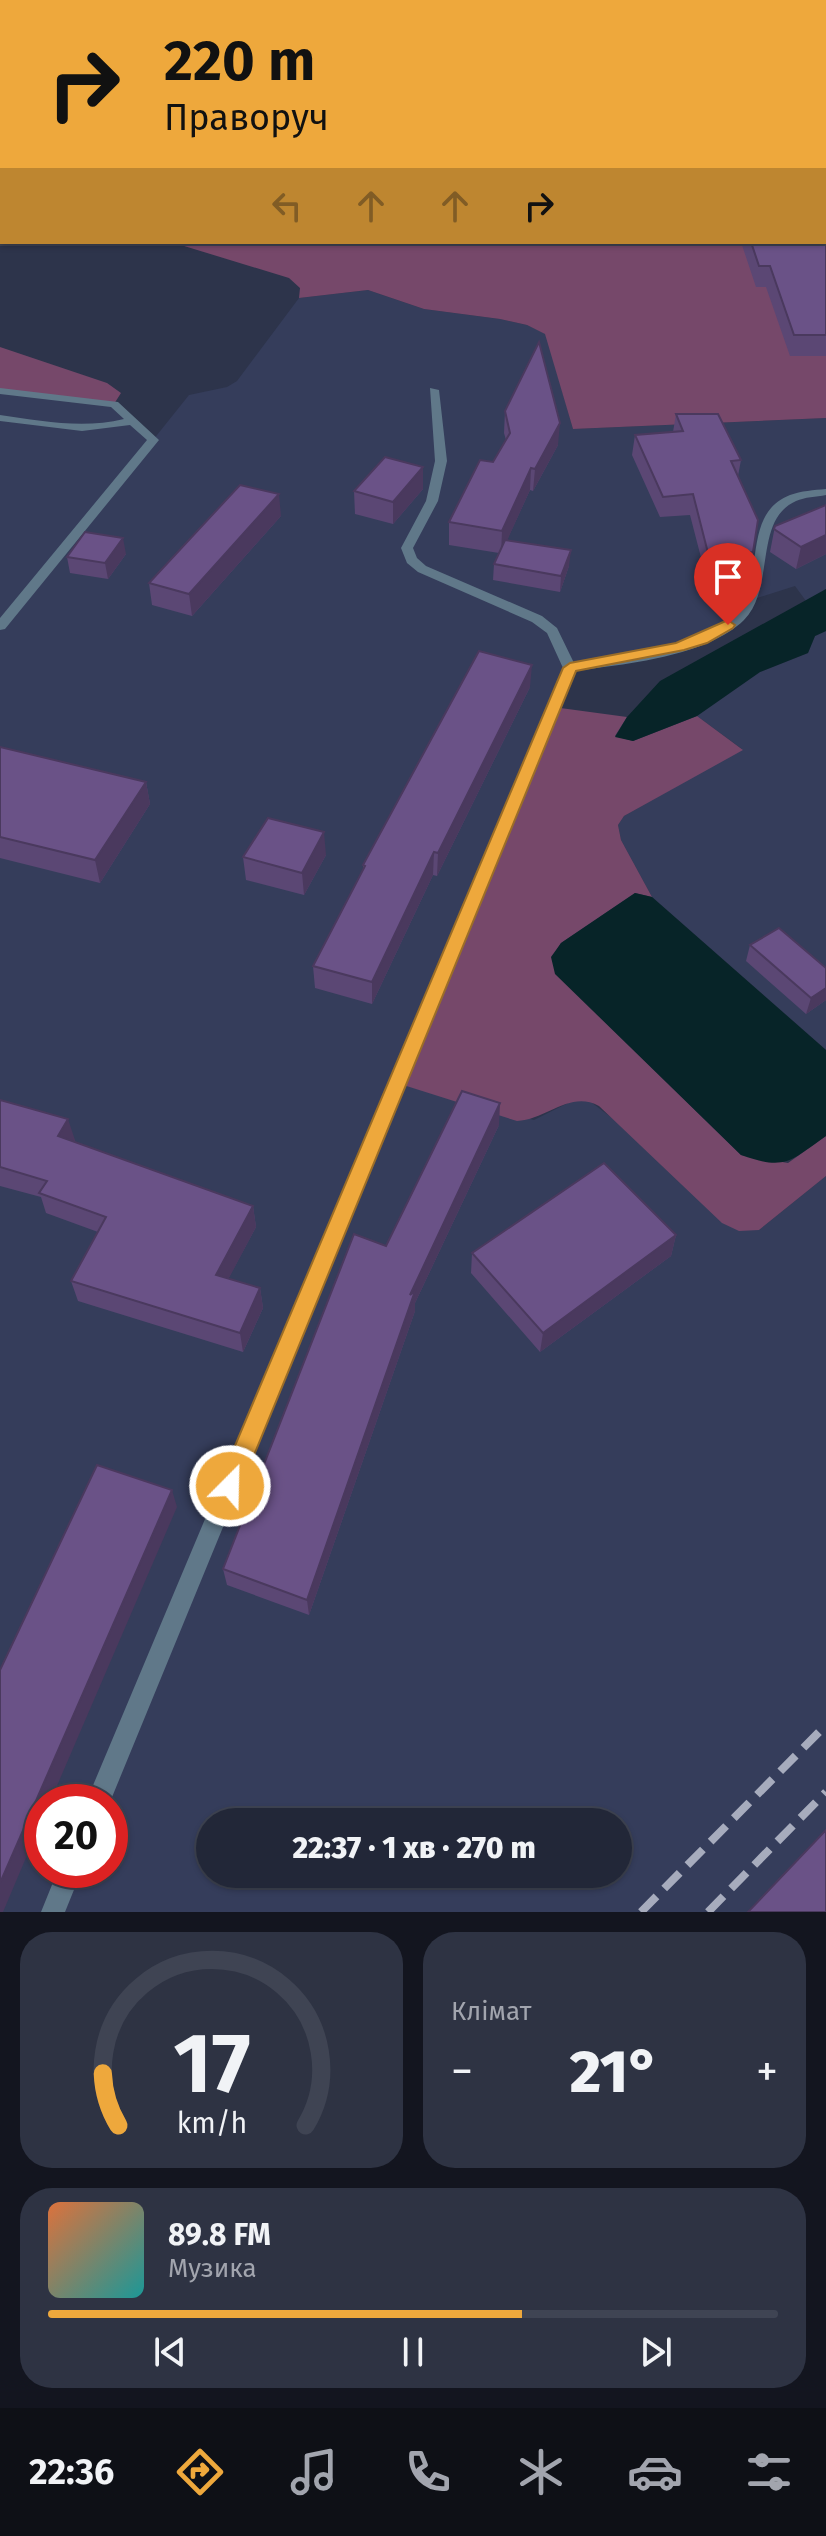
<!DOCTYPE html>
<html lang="uk">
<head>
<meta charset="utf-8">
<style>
	:root { --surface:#222738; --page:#2e3343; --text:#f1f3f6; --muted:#a2a5ae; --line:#3f4453; --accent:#eea83c }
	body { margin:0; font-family:"Fira Sans",sans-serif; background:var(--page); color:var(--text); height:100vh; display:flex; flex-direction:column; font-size:30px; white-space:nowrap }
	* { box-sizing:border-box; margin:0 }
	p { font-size:26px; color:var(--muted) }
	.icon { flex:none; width:44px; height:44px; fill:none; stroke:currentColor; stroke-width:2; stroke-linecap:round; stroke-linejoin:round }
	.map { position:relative; height:1912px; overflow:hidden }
	.panel { display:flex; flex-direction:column; gap:20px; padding:20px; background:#13151f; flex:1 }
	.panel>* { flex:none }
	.banner { position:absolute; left:0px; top:0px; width:826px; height:244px; box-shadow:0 2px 6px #0004,0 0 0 2px var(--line); background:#eea83c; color:#111; overflow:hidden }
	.speed { position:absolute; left:24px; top:1784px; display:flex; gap:16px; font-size:40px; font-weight:700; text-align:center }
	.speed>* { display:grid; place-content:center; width:104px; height:104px; border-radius:50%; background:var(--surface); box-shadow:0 2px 6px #0004,0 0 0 2px var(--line); line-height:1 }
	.speed .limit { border:12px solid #d22; background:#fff; color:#111 }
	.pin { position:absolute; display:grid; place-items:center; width:68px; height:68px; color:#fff; margin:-82px -34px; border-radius:50% 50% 50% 0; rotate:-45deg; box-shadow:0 0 8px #0007 }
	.pin .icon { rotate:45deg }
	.me { position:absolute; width:88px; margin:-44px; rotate:23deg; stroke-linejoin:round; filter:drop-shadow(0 0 6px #0008) }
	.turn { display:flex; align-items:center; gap:28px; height:168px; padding:0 32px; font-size:36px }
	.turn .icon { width:104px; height:104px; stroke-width:2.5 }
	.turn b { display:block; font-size:56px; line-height:68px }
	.lanes { display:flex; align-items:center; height:76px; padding:0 32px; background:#0003; justify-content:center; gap:40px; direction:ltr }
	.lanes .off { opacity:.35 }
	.big { font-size:60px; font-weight:800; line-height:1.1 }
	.panel .widget { flex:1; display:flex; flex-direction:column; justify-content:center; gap:12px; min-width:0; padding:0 28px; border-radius:32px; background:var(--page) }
	.panel .dial { align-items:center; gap:0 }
	.dial svg { height:208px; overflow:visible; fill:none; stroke:var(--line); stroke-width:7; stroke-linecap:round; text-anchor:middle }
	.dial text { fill:var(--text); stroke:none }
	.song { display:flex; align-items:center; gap:24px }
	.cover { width:96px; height:96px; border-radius:12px; background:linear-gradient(135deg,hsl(20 70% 55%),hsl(180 70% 35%)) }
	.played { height:8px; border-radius:4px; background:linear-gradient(90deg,var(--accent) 65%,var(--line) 65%) }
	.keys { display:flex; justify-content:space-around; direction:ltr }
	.heat { display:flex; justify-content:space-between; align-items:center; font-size:44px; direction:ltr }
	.panel .tiles { flex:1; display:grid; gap:20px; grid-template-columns:1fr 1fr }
	.widget:last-child { grid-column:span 2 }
	.trip { position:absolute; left:196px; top:1808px; width:436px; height:80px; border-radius:40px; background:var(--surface); box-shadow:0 2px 6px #0004,0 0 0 2px var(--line); font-weight:800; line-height:80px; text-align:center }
	.dock { display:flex; height:128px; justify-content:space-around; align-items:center; background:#0e1016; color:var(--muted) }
	.dock .icon { width:56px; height:56px }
	.dock .current { color:var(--accent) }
	.dock b { font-size:36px; color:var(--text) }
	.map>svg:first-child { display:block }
	.built { fill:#353d5b; fill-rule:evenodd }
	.green { fill:#76486a }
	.water { fill:#072428 }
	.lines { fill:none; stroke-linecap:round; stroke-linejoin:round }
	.service { fill:#607889; fill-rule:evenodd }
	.rail { stroke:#a7acbd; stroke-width:8; stroke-dasharray:22 11; stroke-linecap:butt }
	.wall { fill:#5b4774 }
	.shaded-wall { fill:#4a395e }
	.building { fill:#6a5287; stroke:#4a395e; stroke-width:2 }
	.route { fill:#eea83c; stroke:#9b6d27; stroke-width:2 }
</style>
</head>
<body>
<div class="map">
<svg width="826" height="1912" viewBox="0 0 826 1912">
	<rect width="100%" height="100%" fill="#2d344b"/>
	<path class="built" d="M368 290 424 309 500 319 527 325 546 334 573 429 826 418V589L806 601 795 586 751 600 728 625 679 647 570 668 397 1083 534 1120 574 1100 587 1099 759 1230 826 1176V1912H0V391L114 404 153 440 189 395 227 387 237 381 299 298ZM42 1802H110V1870H42ZM210 1822H618V1874H210Z
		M826 631V1050L652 897 621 840 618 825 624 816 742 749 697 716 760 672 808 653 815 636Z"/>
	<path class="green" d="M0 0H826V418L573 429 545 334 527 325 500 319 424 309 368 290 299 298 300 288 289 278 171 242H824V2H2V44Z
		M0 347 107 383 121 393 114 404 0 391Z
		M553 707 627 717 615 736 633 741 697 716 743 750 624 816 618 825 621 840 652 897 635 893 561 943 552 958 556 974 741 1155 788 1163 826 1136V1176L759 1230 739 1231 722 1223 599 1106C570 1090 548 1119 517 1121L397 1083Z"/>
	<path class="water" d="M826 589V631L815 636 808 653 760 672 697 716 633 741 615 737 627 717 660 681Z
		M635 893 652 897 826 1050V1136C790 1161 786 1171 741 1155L555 974 551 957 561 943Z"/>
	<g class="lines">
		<path class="service" d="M0 71H2V76H0Z
			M0 388 118 402 159 440 5 629 0 630V618L147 440 130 425 82 431 0 421V415C41 421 83 429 124 419L111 407 0 394Z
			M430 388 439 390 447 461 438 501 413 548 417 558 426 566 542 616 557 628 574 663C622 656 702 650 736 612 766 579 741 514 790 495 801 491 814 490 826 489V495C816 497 805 497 796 501 753 520 776 587 744 620 706 657 625 664 575 671L110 1802H86L563 668 547 633 532 622 418 572 407 563 401 548 426 501 435 461Z
			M58 1870H82L65 1912H41Z"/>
		<path class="rail" d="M641 1912 826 1725
			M708 1912 826 1792"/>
	</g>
	<path class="wall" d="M0 0H200L197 2H2V37H0Z
		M826 222V356H790L766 287H756L741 242H824Z
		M505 411 558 445 533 491 530 490 507 540 569 566 560 592 493 580 494 564 499 553 449 545V522L493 462 506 440 504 433Z
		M676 414 741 460 738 476 753 552 749 572 705 573 690 515 660 517 632 455 635 435 673 432Z
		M423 467V489L393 524 355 514 354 491Z
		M826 505V554L796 569 770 552 775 526Z
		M281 516 192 616 152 605 149 583Z
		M126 554 108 579 70 573 67 557Z
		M530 687 437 876 433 875 372 1004 315 988 313 966 363 870V865Z
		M0 747 146 782 150 804 100 883 0 858Z
		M326 855 304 895 246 880 243 857Z
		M750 945 826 968V1000L806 1014 746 961Z
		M0 1100 75 1140 74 1142 253 1206 256 1227 228 1279 260 1288 263 1308 243 1352 78 1301 71 1281 98 1232 46 1213 41 1197 0 1186Z
		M499 1125 415 1303V1311L309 1615 227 1585 223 1569 386 1246Z
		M676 1235 671 1256 540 1352 471 1273 472 1253Z"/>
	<path class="shaded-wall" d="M175 0H200L197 2H172Z
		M560 423 558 445 533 491 535 469Z
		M423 467V489L393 524V502Z
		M531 468 530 490 501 554 502 531Z
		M279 494 281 516 192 616 189 594Z
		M826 535V554L796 569 801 547Z
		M123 538 126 554 108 579 105 563Z
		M571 550 569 566 560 592 561 576Z
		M532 665 530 687 437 876 438 853Z
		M146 782 150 804 100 883 95 860Z
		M324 832 326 855 304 895 302 873Z
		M434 852 433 875 372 1004V982Z
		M826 988V1000L806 1014 811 998Z
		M500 1103 499 1125 415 1303V1311L309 1615 307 1600 410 1295Z
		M68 1119 75 1140 65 1158 58 1136Z
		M253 1206 256 1227 220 1295 216 1275Z
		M676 1235 671 1256 540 1352 543 1333Z
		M260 1288 263 1308 243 1352 240 1333Z
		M172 1490 177 1507 50 1802H42V1820L3 1912H0V1883Z"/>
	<path class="building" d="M0 0H175L172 2H2V20L0 19Z
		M824 222H826V335H794L770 266H759L751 242H824Z
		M539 342 560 423 535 469 531 468 502 531 449 522 480 460 493 462 510 433 505 411Z
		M676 414H718L741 460 731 461 758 520 753 552 708 553 693 494 663 497 635 435 683 431Z
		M385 457 423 467 393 502 354 491Z
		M240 485 279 494 189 594 149 583Z
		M826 505V535L801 547 774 529 775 526Z
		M85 532 123 538 105 563 67 557Z
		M505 540 571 550 561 576 494 564Z
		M479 651 532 665 438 853 434 852 372 982 313 966 365 866 363 865Z
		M0 747 146 782 95 860 0 837Z
		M268 818 324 832 302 873 243 857Z
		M779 928 826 968V988L811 998 750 945Z
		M462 1091 500 1103 410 1295 415 1291 307 1600 223 1569 354 1234 386 1246Z
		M0 1100 68 1119 58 1136 253 1206 216 1275 260 1288 240 1333 71 1281 106 1217 39 1193 47 1181 0 1167Z
		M604 1163 676 1235 543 1333 472 1253Z
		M97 1465 172 1490 0 1883V1670Z
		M826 1830V1912H748Z"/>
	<path class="route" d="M728 620 735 625 733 628 707 643 684 650 576 671 238 1494 230 1498 221 1494 218 1486 563 668 570 663 676 643Z"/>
</svg>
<div class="speed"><div class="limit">20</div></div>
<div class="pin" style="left:728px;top:625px;background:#d93025"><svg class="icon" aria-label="arrive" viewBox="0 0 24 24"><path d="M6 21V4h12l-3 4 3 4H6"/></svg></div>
<svg class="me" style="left:230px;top:1486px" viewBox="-20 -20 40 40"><circle r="17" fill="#eea83c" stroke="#fff" stroke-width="3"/><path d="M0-11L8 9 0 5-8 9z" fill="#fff"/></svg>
<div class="trip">22:37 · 1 хв · 270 m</div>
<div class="banner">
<div class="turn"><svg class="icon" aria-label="right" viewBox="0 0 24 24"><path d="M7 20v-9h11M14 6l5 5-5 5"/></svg><div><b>220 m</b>Праворуч</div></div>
<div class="lanes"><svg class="icon off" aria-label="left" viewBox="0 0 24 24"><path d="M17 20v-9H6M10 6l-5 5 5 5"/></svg><svg class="icon off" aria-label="ahead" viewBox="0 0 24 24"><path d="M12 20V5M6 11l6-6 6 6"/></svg><svg class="icon off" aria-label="ahead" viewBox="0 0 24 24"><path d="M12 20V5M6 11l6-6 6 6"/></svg><svg class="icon" aria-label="right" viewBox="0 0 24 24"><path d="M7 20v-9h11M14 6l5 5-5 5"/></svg></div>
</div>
</div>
<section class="panel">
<div class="tiles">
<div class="widget dial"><svg viewBox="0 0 100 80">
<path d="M14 69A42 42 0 1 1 86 69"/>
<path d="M14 69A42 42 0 0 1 8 49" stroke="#eea83c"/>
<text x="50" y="56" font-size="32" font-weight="700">17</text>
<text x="50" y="72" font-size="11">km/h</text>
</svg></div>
<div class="widget"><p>Клімат</p>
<div class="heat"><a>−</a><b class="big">21°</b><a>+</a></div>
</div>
<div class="widget">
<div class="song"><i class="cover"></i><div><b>89.8 FM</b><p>Музика</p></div></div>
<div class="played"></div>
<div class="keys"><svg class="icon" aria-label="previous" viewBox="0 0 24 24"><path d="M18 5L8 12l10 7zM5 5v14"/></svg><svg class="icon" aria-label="pause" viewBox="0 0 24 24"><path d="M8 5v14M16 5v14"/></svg><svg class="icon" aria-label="next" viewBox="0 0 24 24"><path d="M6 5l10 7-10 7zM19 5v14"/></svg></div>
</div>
</div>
</section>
<nav class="dock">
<b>22:36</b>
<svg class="icon current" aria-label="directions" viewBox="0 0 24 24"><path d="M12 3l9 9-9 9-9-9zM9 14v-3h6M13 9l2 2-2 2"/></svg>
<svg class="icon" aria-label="music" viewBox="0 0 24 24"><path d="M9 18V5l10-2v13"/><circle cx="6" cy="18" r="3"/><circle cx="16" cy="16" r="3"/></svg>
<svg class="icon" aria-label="phone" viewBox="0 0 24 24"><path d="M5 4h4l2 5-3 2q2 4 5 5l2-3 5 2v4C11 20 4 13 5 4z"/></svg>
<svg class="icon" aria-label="climate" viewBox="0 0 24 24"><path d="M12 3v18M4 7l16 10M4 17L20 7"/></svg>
<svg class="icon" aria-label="car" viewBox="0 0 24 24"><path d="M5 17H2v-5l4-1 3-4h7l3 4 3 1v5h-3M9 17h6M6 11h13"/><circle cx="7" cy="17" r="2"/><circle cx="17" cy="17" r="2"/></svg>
<svg class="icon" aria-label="filters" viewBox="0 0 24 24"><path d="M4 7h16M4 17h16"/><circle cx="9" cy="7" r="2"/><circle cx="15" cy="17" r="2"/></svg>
</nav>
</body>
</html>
